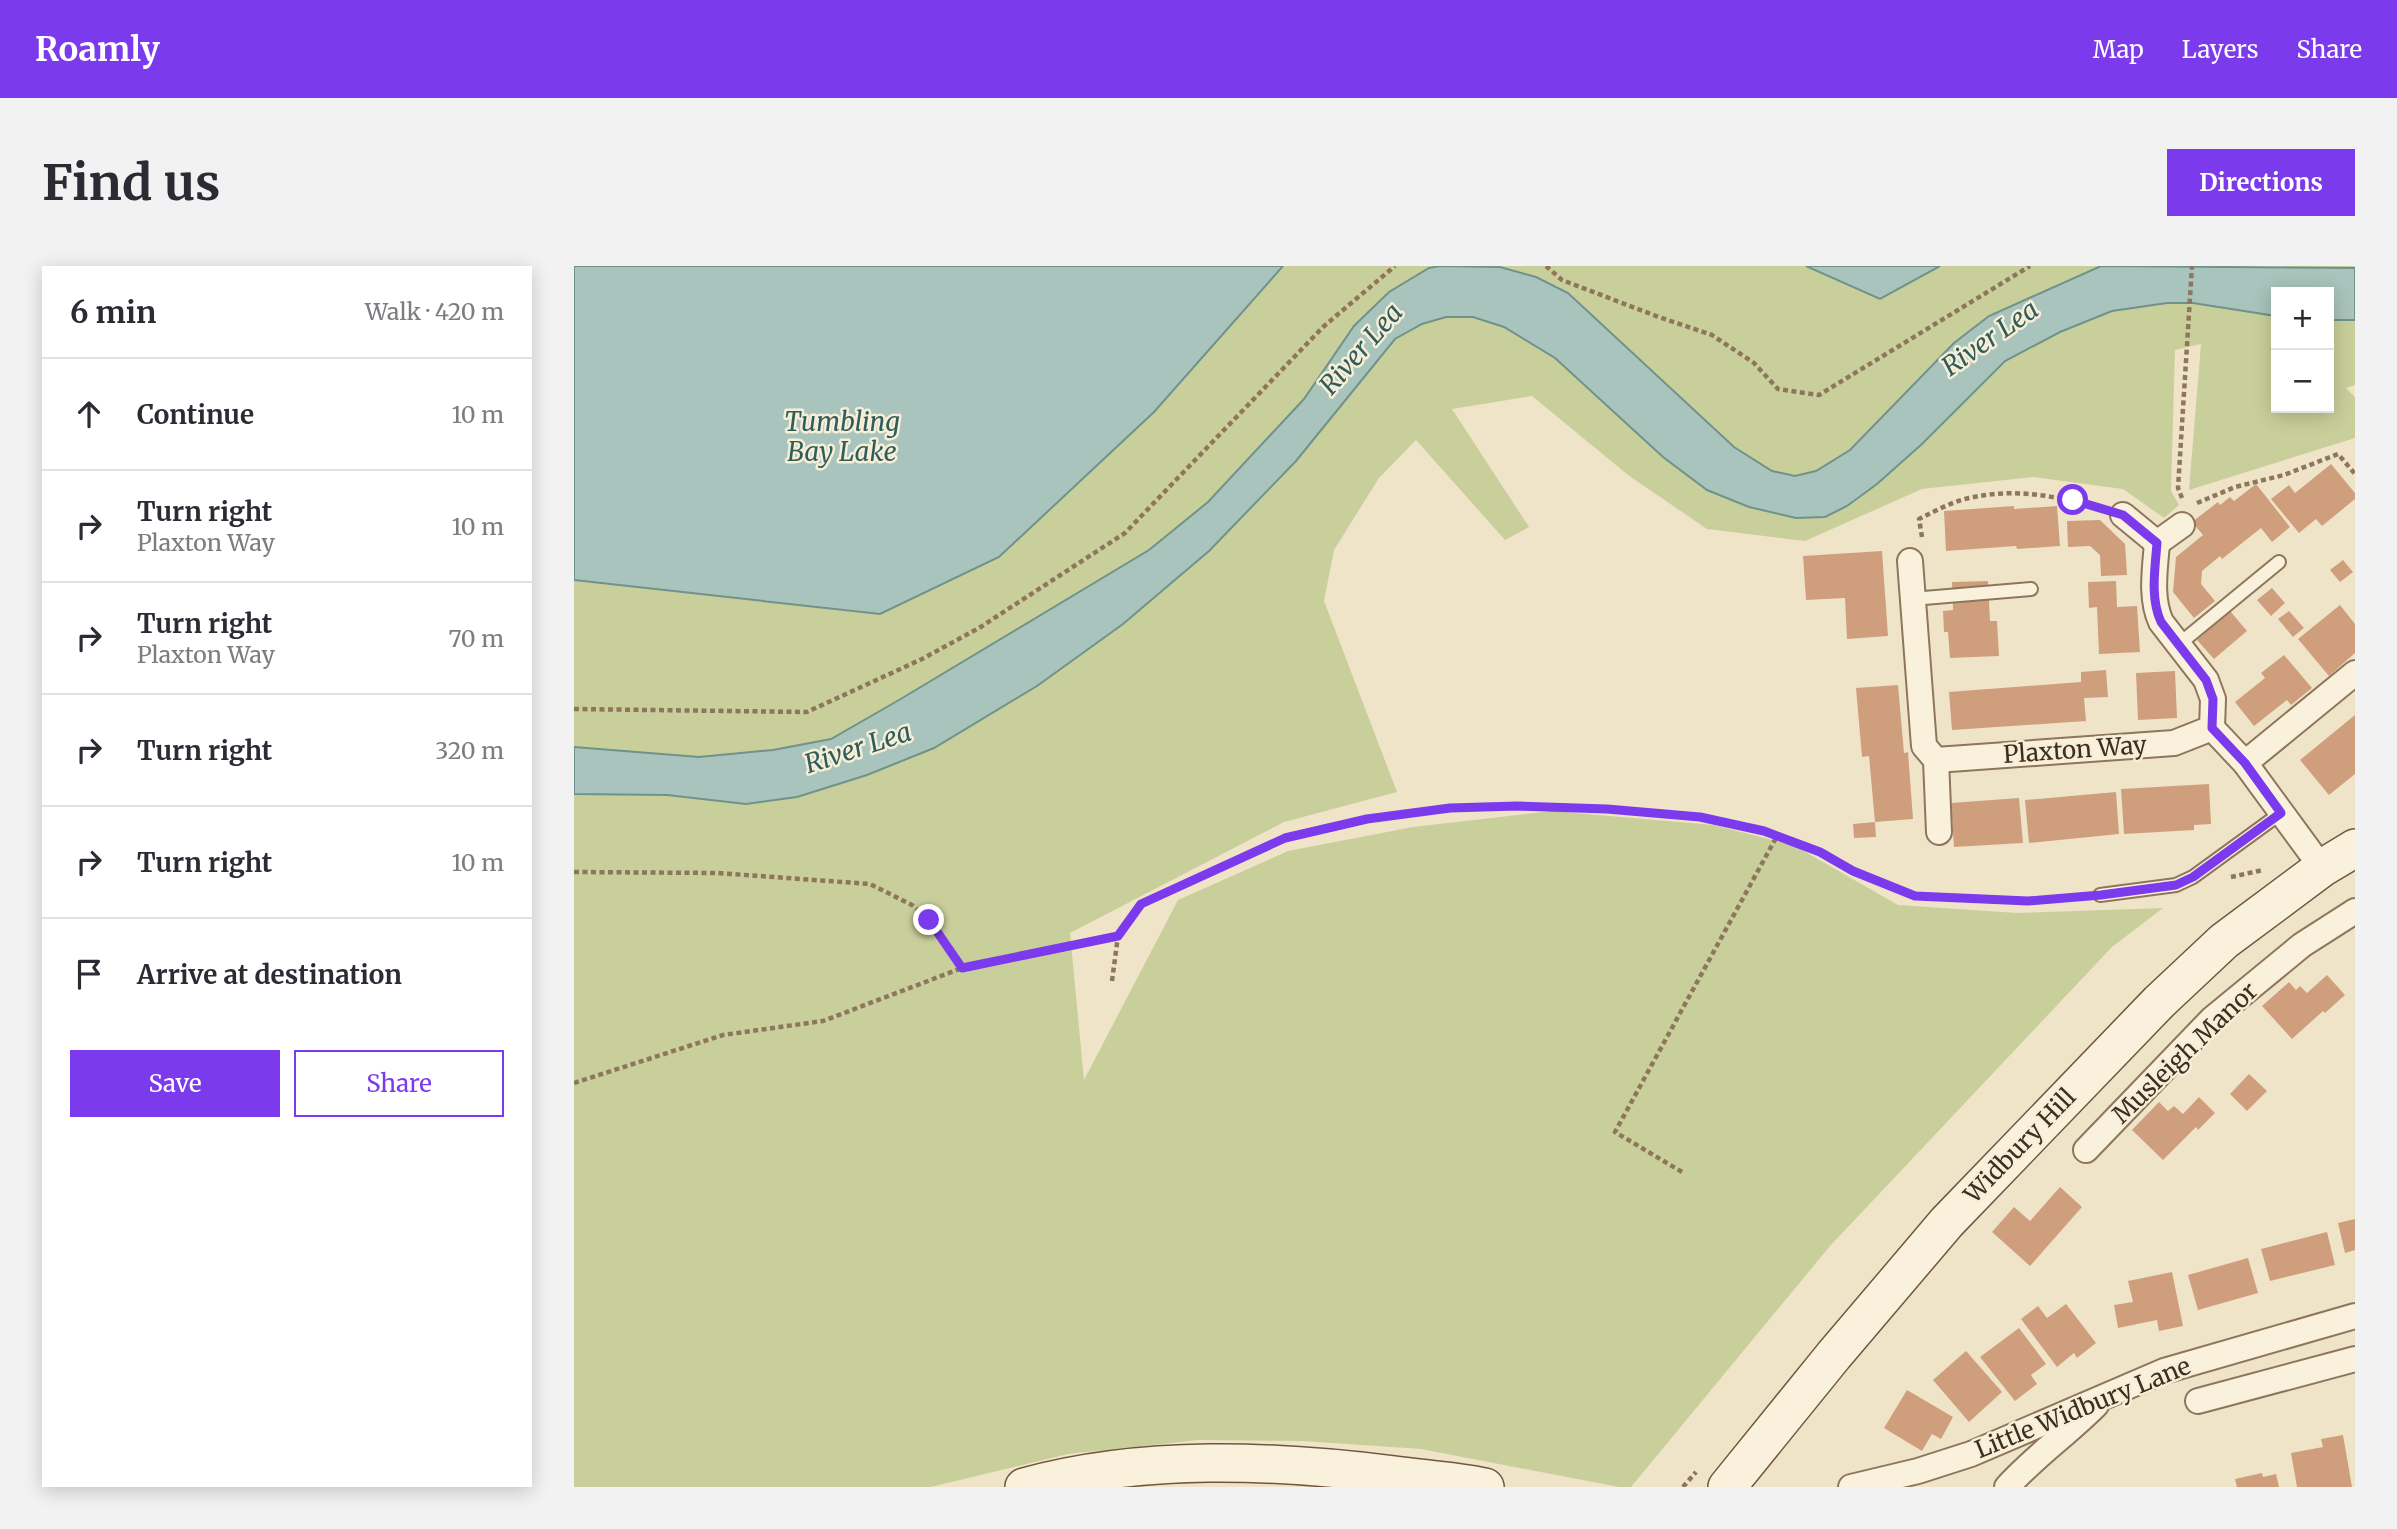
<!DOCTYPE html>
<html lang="en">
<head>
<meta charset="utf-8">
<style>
  :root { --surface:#fff; --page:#f2f2f3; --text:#2b2b33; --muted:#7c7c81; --line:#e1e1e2; --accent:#7c3aed }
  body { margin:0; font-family:Merriweather,serif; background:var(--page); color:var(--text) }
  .controls { position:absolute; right:21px; top:21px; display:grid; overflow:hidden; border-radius:0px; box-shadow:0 4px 18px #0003 }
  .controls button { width:63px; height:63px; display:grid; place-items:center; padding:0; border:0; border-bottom:2px solid var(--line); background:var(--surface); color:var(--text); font:35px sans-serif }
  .stop { position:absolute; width:21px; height:21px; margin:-16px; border:5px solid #7c3aed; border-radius:50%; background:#fff }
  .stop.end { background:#7c3aed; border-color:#fff; box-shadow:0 2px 7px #0008 }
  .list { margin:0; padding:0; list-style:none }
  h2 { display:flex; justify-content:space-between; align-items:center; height:91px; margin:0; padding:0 28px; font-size:30px }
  h2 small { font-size:23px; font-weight:400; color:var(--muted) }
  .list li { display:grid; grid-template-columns:46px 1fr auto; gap:21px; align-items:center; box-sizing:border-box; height:112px; padding:0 28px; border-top:2px solid var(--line) }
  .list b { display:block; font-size:26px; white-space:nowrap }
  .list p { margin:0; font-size:23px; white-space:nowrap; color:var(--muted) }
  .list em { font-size:23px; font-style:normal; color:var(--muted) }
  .actions { display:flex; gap:14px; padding:21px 28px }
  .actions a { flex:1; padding:16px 0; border:2px solid var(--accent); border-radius:0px; text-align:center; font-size:24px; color:var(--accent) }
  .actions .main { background:var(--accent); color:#fff }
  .icon { flex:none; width:38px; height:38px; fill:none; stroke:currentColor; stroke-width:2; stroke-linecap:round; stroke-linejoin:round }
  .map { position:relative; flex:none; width:1781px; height:1221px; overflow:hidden; border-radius:0px }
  header { display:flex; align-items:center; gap:42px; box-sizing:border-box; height:98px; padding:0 35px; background:var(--accent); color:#fff }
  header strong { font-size:33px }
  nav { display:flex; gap:38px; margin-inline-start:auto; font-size:24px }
  .intro { display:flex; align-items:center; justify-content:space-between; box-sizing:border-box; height:168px; padding:0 42px }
  h1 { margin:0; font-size:49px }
  .button { padding:18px 32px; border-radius:0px; background:var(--accent); color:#fff; font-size:24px; font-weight:700 }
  main { display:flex; gap:42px; padding:0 42px }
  aside { flex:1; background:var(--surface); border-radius:0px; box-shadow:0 4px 18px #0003 }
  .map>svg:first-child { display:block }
</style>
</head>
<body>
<header>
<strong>Roamly</strong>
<nav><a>Map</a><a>Layers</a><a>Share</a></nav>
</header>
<div class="intro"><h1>Find us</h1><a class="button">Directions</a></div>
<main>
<aside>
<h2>6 min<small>Walk · 420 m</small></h2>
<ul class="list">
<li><svg class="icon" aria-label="ahead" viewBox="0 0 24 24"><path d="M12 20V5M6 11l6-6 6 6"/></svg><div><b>Continue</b></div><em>10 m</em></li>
<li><svg class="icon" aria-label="right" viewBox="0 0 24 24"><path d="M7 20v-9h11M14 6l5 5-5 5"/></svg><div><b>Turn right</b><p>Plaxton Way</p></div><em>10 m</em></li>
<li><svg class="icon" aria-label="right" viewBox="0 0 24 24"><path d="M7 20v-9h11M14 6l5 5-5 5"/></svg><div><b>Turn right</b><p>Plaxton Way</p></div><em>70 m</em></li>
<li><svg class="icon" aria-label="right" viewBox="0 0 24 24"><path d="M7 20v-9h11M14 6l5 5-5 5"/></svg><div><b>Turn right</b></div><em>320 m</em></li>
<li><svg class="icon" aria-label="right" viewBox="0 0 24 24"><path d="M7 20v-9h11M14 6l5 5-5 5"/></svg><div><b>Turn right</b></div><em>10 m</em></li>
<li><svg class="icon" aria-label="arrive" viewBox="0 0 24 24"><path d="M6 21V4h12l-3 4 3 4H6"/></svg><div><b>Arrive at destination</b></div></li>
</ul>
<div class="actions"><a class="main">Save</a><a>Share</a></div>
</aside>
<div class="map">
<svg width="1781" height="1221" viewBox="0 0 1781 1221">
  <rect width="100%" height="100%" fill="#f0e4c8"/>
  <g fill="#c9cf9b">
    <polygon points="709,0 866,0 855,2 755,97 730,133 634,236 575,284 325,434 257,473 199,484 125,491 0,481 0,314 306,348 425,291 580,146"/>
    <polygon points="922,0 1232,0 1306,33 1366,0 1527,0 1488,17 1380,77 1276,184 1242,205 1221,210 1198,205 1160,181 994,27"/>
    <polygon points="1707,0 1781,0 1781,2 1717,2"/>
    <polygon points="1593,37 1619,37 1702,50 1702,142 1755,142 1755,54 1781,54 1781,119 1772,122 1781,131 1781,172 1615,224 1627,78 1601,84 1597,225 1605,239 1590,252 1549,223 1459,211 1348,223 1231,275 1133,263 1054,209 958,130 878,143 955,261 931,274 842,174 805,212 760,284 750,335 823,526 710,556 496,667 510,814 604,634 714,585 839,561 978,545 1140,559 1221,580 1324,639 1443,647 1589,642 1538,681 1256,980 1057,1221 1045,1221 847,1183 728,1175 625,1174 494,1188 357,1221 0,1221 0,528 93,529 172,538 223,531 293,509 360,482 463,420 549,358 635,285 722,195 821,73 848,58 872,51 899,51 930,61 981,92 1089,191 1133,224 1251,251 1273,240 1303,218 1348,178 1431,95 1486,66 1538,45"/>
  </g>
  <g fill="#a9c4bc" stroke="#6f938a" stroke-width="2">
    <polygon points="0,0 709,0 580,146 425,291 306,348 0,314"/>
    <polygon points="866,0 926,1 962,11 994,27 1160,181 1198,205 1221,210 1242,205 1276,184 1380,77 1415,50 1527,0 1781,2 1781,54 1755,54 1755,26 1702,26 1702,50 1619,37 1593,37 1538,45 1486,66 1431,95 1348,178 1303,218 1273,240 1251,251 1222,252 1175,241 1133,224 1089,191 981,92 930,61 899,51 872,51 848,58 821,73 722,195 635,285 549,358 463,420 360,482 293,509 223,531 172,538 93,529 0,528 0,481 125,491 199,484 257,473 325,434 575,284 634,236 730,133 780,60 815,26 855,2"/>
    <polygon points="1232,0 1366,0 1306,33"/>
  </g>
  <g fill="#cf9f7d">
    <polygon points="1757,198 1781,227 1781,233 1748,260 1742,253 1725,267 1697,233 1715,219 1721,227"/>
    <polygon points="1682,218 1716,261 1698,276 1687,262 1648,293 1646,290 1628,305 1627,318 1641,335 1620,352 1599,326 1602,291 1629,269 1618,256 1644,236 1646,239 1656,231 1660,235"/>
    <polygon points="1440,240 1440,243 1483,240 1486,280 1443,283 1442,280 1372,285 1370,245"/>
    <polygon points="1526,254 1551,278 1553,309 1527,310 1526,289 1516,280 1494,281 1493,255"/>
    <polygon points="1308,285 1314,370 1273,373 1271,332 1232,334 1229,290"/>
    <polygon points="1769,294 1779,306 1766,316 1756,304"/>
    <polygon points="1414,315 1416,355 1423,355 1425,390 1376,392 1374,366 1370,366 1369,345 1379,344 1378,316"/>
    <polygon points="1542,315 1543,341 1563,340 1566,386 1525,388 1523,341 1515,342 1514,316"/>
    <polygon points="1698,322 1711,337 1697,350 1683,334"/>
    <polygon points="1766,339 1781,358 1781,387 1755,410 1724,373"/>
    <polygon points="1656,345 1673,365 1640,393 1623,374"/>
    <polygon points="1715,345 1730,362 1719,371 1704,353"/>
    <polygon points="1710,389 1738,422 1717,439 1713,434 1680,460 1661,436 1691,412 1687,407"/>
    <polygon points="1532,404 1534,431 1510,432 1512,455 1378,464 1375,426 1507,416 1507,406"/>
    <polygon points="1601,405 1603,452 1564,454 1562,407"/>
    <polygon points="1324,419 1330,487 1334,486 1339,553 1301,556 1295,490 1288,491 1282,422"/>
    <polygon points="1781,449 1781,508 1755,529 1726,494"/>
    <polygon points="1635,518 1637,558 1620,559 1620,564 1550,568 1547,523"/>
    <polygon points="1542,526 1545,568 1455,577 1451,534"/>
    <polygon points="1445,532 1449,577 1380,581 1377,537"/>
    <polygon points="1301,556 1302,571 1280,572 1279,558"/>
    <polygon points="1753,709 1771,729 1751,747 1749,745 1718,773 1688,740 1715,716 1722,724 1726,720 1733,727"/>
    <polygon points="1675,808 1693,825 1673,845 1656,828"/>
    <polygon points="1625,831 1641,847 1624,864 1622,861 1589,894 1558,864 1585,836 1594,845 1600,840 1609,848"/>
    <polygon points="1486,921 1508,941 1456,1000 1418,966 1440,941 1456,955"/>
    <polygon points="1781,953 1781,984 1771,987 1764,957"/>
    <polygon points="1753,966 1761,999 1696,1015 1687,983"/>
    <polygon points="1674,992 1684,1027 1624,1044 1614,1009"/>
    <polygon points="1598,1006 1609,1060 1585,1065 1583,1054 1544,1062 1540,1039 1559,1036 1554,1015"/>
    <polygon points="1492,1038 1522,1077 1503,1092 1500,1087 1483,1101 1447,1053 1464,1040 1473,1052"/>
    <polygon points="1445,1062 1472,1098 1457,1109 1463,1118 1441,1135 1406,1091"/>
    <polygon points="1392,1085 1428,1126 1395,1156 1359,1114"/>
    <polygon points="1333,1124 1379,1151 1367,1173 1358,1168 1348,1185 1310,1162"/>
    <polygon points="1769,1169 1778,1221 1723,1221 1717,1187 1749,1181 1747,1173"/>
    <polygon points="1688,1207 1689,1211 1702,1208 1705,1221 1663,1221 1661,1213"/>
  </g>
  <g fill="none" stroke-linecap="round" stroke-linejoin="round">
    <defs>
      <g id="lane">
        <polyline points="1338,333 1457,323"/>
        <polyline points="1604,379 1705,296"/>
        <polyline points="1526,629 1602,619 1619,611 1707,547"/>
      </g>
      <g id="street">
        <polyline points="1549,249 1583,277 1608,259"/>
        <path d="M1583,277c-2,26 -7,55 4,79l45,58 7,19 -1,29 33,35 77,105"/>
        <polyline points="1336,295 1350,480 1362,494 1365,566"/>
        <polyline points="1362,494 1600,477 1638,462"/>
        <polyline points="1671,497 1781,407"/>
        <polyline points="1512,884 1638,753 1728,679 1781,645"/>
        <polyline points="1624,1135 1781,1093"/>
        <polyline points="1277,1221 1344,1205 1397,1188 1590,1105 1781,1050"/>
        <path d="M1433,1221c27,-30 60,-53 89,-82"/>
      </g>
      <g id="secondary">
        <path d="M450,1221c120,-33 249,-27 371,-12 30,4 61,6 90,12"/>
        <polyline points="1153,1221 1260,1089 1373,956 1585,736 1650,675 1748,602 1781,582"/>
      </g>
    </defs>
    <use href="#lane" stroke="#8d765c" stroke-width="16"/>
    <use href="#street" stroke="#8d765c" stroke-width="28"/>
    <use href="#secondary" stroke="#6f573f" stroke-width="40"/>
    <g stroke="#8d765c" stroke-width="4.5" stroke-dasharray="5 3.5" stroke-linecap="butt">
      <polyline points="972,0 988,14 1082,50 1138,69 1180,97 1204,123 1245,129 1456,0"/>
      <polyline points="1608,232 1604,222 1618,0"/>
      <polyline points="1623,237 1661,221 1710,209 1764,188 1781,208"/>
      <path d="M1348,271l-3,-18c16,-8 32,-17 50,-21 44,-10 88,-3 130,11"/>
      <polyline points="0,443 233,446 348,393 405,362 551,267 749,61 821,0"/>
      <polyline points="0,606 144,607 296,618 338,639 355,654 388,702"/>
      <polyline points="1657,611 1689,604"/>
      <polyline points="538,715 544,670 567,638 711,572 792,553 876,542 943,539 1033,543 1126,551 1190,565 1246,586 1279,605 1341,630 1454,635 1508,630"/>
      <polyline points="0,817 149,769 249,755 388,702 544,670"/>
      <polyline points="1108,906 1041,866 1203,570"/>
      <polyline points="1109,1221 1122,1206"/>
    </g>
    <use href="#lane" stroke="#faf1dc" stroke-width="12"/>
    <use href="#street" stroke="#faf1dc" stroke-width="24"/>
    <use href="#secondary" stroke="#faf1dc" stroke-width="37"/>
  </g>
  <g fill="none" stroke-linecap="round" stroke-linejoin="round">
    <path stroke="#7c3aed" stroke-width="9" d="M355,654l33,48 156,-32 23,-32 144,-66 82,-19 83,-11 67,-2 90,3 93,8 64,14 56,21 33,19 62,25 113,5 73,-6 75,-10 17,-8 88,-64 -36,-50 -33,-35 1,-29 -7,-19 -45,-58c-11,-24 -6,-53 -4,-79l-34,-28 -50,-15"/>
  </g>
  <g text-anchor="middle" stroke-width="5" stroke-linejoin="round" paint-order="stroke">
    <g font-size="24" fill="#3d2e20" stroke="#f7eed8">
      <text transform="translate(1501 484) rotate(-4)" y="8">Plaxton Way</text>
      <text transform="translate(1611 787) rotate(-44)" y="8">Musleigh Manor</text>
      <text transform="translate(1446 880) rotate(-46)" y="8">Widbury Hill</text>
      <text transform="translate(1509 1142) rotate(-22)" y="8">Little Widbury Lane</text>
    </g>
    <g font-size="26" font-style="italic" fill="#2f5d5a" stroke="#f7eed8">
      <text transform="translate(1416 72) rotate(-35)" y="9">River Lea</text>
      <text transform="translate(787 83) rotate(-49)" y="9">River Lea</text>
      <text x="268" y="165">Tumbling<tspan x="268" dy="30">Bay Lake</tspan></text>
      <text transform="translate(284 482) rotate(-18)" y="9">River Lea</text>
    </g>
  </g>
</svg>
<div class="controls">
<button>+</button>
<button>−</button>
</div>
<div class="stop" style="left:1499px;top:234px"></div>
<div class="stop end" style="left:355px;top:654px"></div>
</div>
</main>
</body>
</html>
